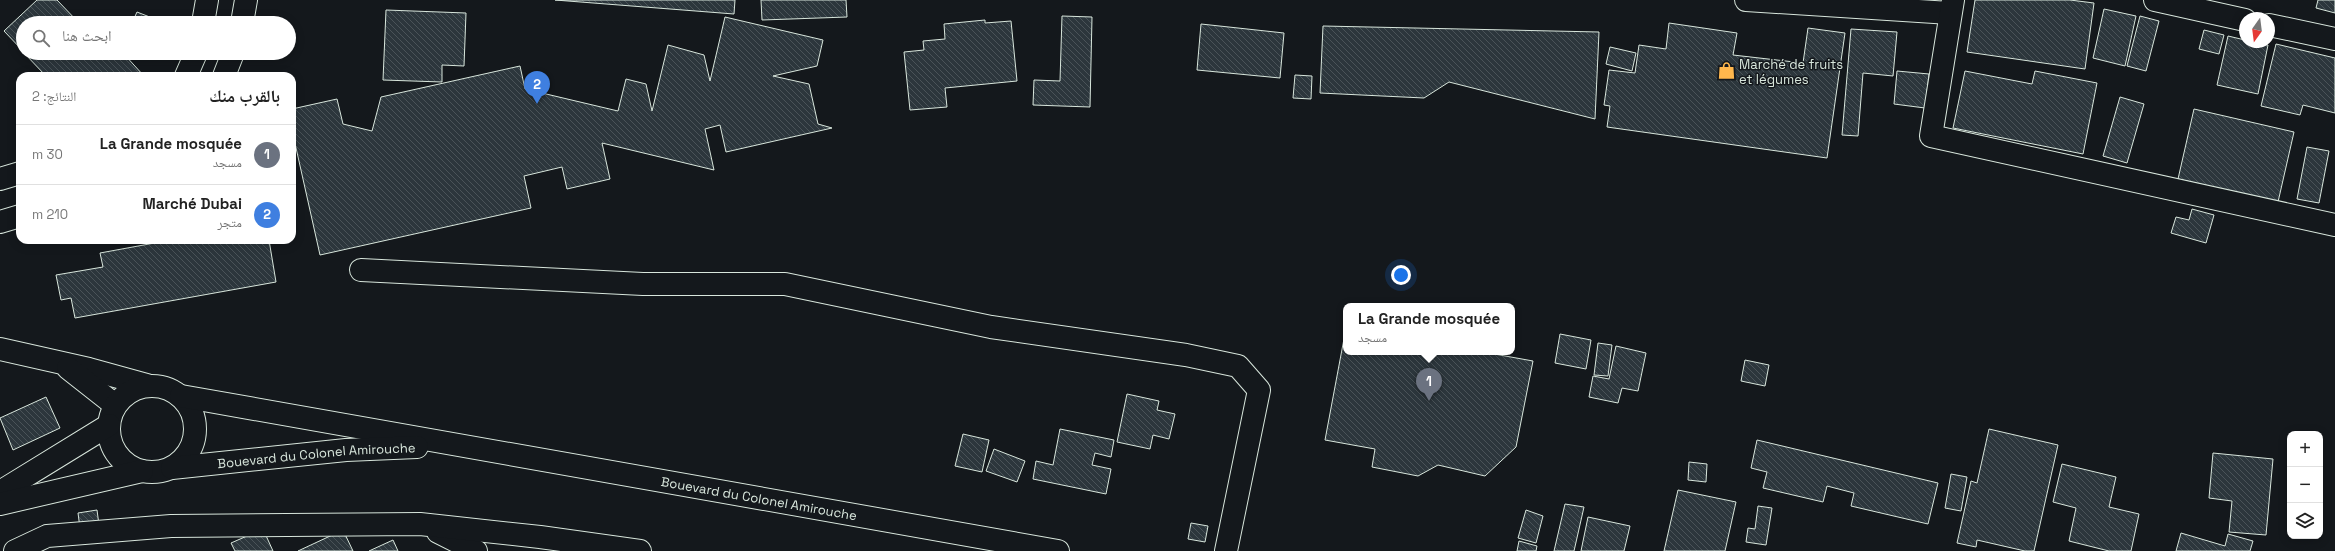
<!DOCTYPE html>
<html lang="ar">
<head>
<meta charset="utf-8">
<style>
  :root { --surface:#fff; --page:#f2f2f2; --text:#222; --muted:#767676; --line:#e0e0e0; --accent:#856535 }
  body { margin:0; font-family:"Space Grotesk","Noto Naskh Arabic",sans-serif; background:var(--page); color:var(--text); direction:rtl }
  .controls { position:absolute; right:12px; bottom:12px; display:grid; overflow:hidden; border-radius:8px; box-shadow:0 2px 10px #0003 }
  .controls button { width:36px; height:36px; display:grid; place-items:center; padding:0; border:0; border-bottom:1px solid var(--line); background:var(--surface); color:var(--text); font:20px sans-serif }
  .compass { position:absolute; left:2239px; top:12px; width:36px; height:36px; border-radius:50%; background:var(--surface); box-shadow:0 2px 10px #0003; rotate:194deg }
  .you { position:absolute; left:1401px; top:275px; width:14px; height:14px; margin:-10px; border:3px solid #fff; border-radius:50%; background:#1a73e8; box-shadow:0 0 0 6px #1a73e833 }
  .badge { display:grid; place-items:center; width:26px; height:26px; border-radius:50%; background:var(--accent); color:#fff; font-size:13px; font-weight:700 }
  .pin { position:absolute; translate:-50% -33px; filter:drop-shadow(0 1px 2px #0008) }
  .pin::after { content:''; position:absolute; top:21px; width:14px; height:12px; background:inherit; clip-path:polygon(0 0,100% 0,50% 100%) }
  .popup { position:absolute; left:1343px; top:303px; width:172px; height:52px; box-sizing:border-box; display:grid; place-content:center; border-radius:8px; background:var(--surface); filter:drop-shadow(0 1px 3px #0005); font-size:13px; white-space:nowrap; color:var(--muted) }
  .popup b { font-size:15px; color:var(--text) }
  .popup::after { content:''; position:absolute; left:50%; top:100%; margin-left:-8px; border:8px solid transparent; border-top-color:var(--surface) }
  .list { margin:0; padding:0; list-style:none }
  h2 { display:flex; justify-content:space-between; align-items:center; height:52px; margin:0; padding:0 16px; font-size:17px }
  h2 small { font-size:13px; font-weight:400; color:var(--muted) }
  .list li { display:grid; grid-template-columns:26px 1fr auto; gap:12px; align-items:center; box-sizing:border-box; height:60px; padding:0 16px; border-top:1px solid var(--line) }
  .list b { display:block; font-size:15px; white-space:nowrap }
  .list p { margin:0; font-size:13px; white-space:nowrap; color:var(--muted) }
  .list em { font-size:13px; font-style:normal; color:var(--muted) }
  .icon { flex:none; width:22px; height:22px; fill:none; stroke:currentColor; stroke-width:2; stroke-linecap:round; stroke-linejoin:round }
  .map { position:relative; flex:none; width:2335px; height:551px; overflow:hidden; direction:ltr }
  .search { position:absolute; background:var(--surface); box-shadow:0 2px 10px #0003; left:16px; top:16px; width:280px; height:44px; display:flex; align-items:center; gap:10px; box-sizing:border-box; padding:0 14px; border-radius:22px; color:var(--muted); font-size:15px }
  .panel { position:absolute; background:var(--surface); box-shadow:0 2px 10px #0003; left:16px; top:72px; width:280px; height:172px; border-radius:12px; direction:rtl }
  .map>svg:first-child { display:block }
</style>
</head>
<body>
<div class="map">
<svg width="2335" height="551" viewBox="0 0 2335 551">
  <defs>
    <pattern id="building-back-hatch" width="6" height="6" patternUnits="userSpaceOnUse"><rect width="6" height="6" fill="#2c363c"/><path d="M-1 5l2 2M0 0l6 6M5-1l2 2" fill="none" stroke="#4a5358"/></pattern>
  </defs>
  <rect width="100%" height="100%" fill="#14181c"/>
  <g fill="url(#building-back-hatch)" stroke="#d8e6dc">
    <polygon points="37,0 57,0 79,23 23,23 23,51 4,31"/>
    <polygon points="555,0 735,0 734,14"/>
    <polygon points="761,0 846,0 847,17 762,20"/>
    <polygon points="1975,0 2070,0 2094,3 2085,69 1967,52"/>
    <polygon points="2318,0 2335,0 2335,13 2316,8"/>
    <polygon points="2104,9 2136,16 2125,66 2093,58"/>
    <polygon points="386,10 466,13 464,66 442,65 442,82 383,80"/>
    <polygon points="137,12 165,23 132,23"/>
    <polygon points="1062,16 1092,17 1090,107 1033,105 1034,80 1060,81"/>
    <polygon points="2140,16 2159,21 2146,71 2127,66"/>
    <polygon points="725,17 823,40 817,66 773,76 809,84 818,124 832,128 726,152 720,125 705,129 714,170 602,143 610,179 567,189 562,167 524,176 531,208 320,255 292,130 292,109 337,99 343,124 372,131 381,97 520,66 525,89 618,111 626,79 646,84 652,111 668,45 704,55 710,81"/>
    <polygon points="985,20 985,23 1011,21 1017,81 945,88 947,107 910,110 904,52 924,50 923,41 945,39 944,24"/>
    <polygon points="1669,23 1737,33 1733,55 1803,63 1808,28 1845,33 1827,158 1607,127 1610,106 1604,105 1609,70 1635,73 1639,45 1666,49"/>
    <polygon points="1201,24 1284,33 1280,78 1197,70"/>
    <polygon points="1323,26 1599,32 1595,119 1449,82 1424,98 1320,93"/>
    <polygon points="1851,29 1897,32 1893,76 1863,73 1858,136 1842,135"/>
    <polygon points="2204,30 2224,35 2219,54 2199,49"/>
    <polygon points="2228,36 2245,40 2245,42 2268,45 2258,94 2217,85"/>
    <polygon points="2276,44 2335,58 2335,113 2303,105 2300,115 2261,106"/>
    <polygon points="1610,47 1636,53 1632,71 1606,64"/>
    <polygon points="24,53 123,53 144,76 46,76"/>
    <polygon points="1897,71 1929,74 1925,108 1894,104"/>
    <polygon points="1965,71 2032,84 2035,71 2097,83 2083,154 1953,128"/>
    <polygon points="1295,75 1312,76 1311,99 1293,98"/>
    <polygon points="2120,97 2144,104 2127,163 2103,156"/>
    <polygon points="2194,109 2294,132 2278,202 2178,179"/>
    <polygon points="2307,147 2329,151 2319,203 2297,199"/>
    <polygon points="2192,209 2214,215 2206,243 2171,233 2176,217 2189,220"/>
    <polygon points="171,240 269,240 276,282 75,318 71,298 61,300 56,275 103,267 100,253"/>
    <polygon points="1346,328 1346,352 1483,352 1533,361 1516,447 1485,476 1438,465 1418,476 1372,467 1375,449 1325,440"/>
    <polygon points="1560,334 1591,340 1586,369 1555,363"/>
    <polygon points="1598,343 1612,345 1608,376 1594,375"/>
    <polygon points="1616,346 1646,353 1638,391 1622,388 1618,403 1589,397 1593,376 1609,379"/>
    <polygon points="1745,360 1769,365 1765,386 1741,381"/>
    <polygon points="1127,394 1159,401 1157,410 1175,414 1169,439 1153,435 1150,449 1117,442"/>
    <polygon points="46,397 60,428 13,450 0,418"/>
    <polygon points="1060,429 1114,440 1111,457 1095,453 1092,465 1111,469 1106,494 1033,479 1036,461 1053,465"/>
    <polygon points="1989,429 2058,445 2034,551 2025,551 1977,540 1976,547 1957,543 1971,481 1977,483"/>
    <polygon points="963,434 989,440 982,472 955,466"/>
    <polygon points="1757,440 1938,483 1928,524 1851,506 1854,493 1827,486 1823,502 1763,488 1767,472 1751,468"/>
    <polygon points="994,449 1025,461 1017,482 986,471"/>
    <polygon points="2213,453 2273,459 2266,535 2229,532 2232,501 2209,498"/>
    <polygon points="1689,462 1707,464 1706,482 1688,480"/>
    <polygon points="2062,464 2116,477 2109,507 2139,514 2131,551 2109,551 2069,541 2076,508 2053,502"/>
    <polygon points="1951,474 1967,477 1961,511 1945,508"/>
    <polygon points="1678,490 1736,502 1725,551 1664,551"/>
    <polygon points="1565,504 1584,507 1574,551 1554,551"/>
    <polygon points="1758,506 1772,508 1766,545 1746,542 1748,528 1755,529"/>
    <polygon points="97,510 99,525 80,528 78,513"/>
    <polygon points="1526,510 1543,516 1536,543 1518,538"/>
    <polygon points="1588,517 1630,526 1624,551 1581,551"/>
    <polygon points="1191,523 1208,526 1205,542 1188,539"/>
    <polygon points="263,529 273,551 235,551 231,543"/>
    <polygon points="343,530 353,551 298,551"/>
    <polygon points="2181,533 2225,546 2228,534 2253,541 2250,551 2176,551"/>
    <polygon points="393,540 398,551 369,551"/>
    <polygon points="1519,541 1537,546 1536,551 1517,551"/>
  </g>
  <g fill="none" stroke-linecap="round" stroke-linejoin="round">
    <defs>
      <g id="minor">
        <polyline points="1746,0 1950,13"/>
        <polyline points="1953,0 1931,136 2335,225"/>
        <polyline points="2155,0 2245,20"/>
        <polyline points="2269,25 2335,39"/>
        <polyline points="361,270 643,284 785,284 991,327 1186,355 1238,366 1259,390 1226,551"/>
        <polyline points="438,532 476,551"/>
        <polyline points="15,551 47,536 171,526 420,524 540,537 640,551"/>
      </g>
      <g id="major">
        <polyline points="203,23 207,0"/>
        <polyline points="242,23 246,0"/>
        <polyline points="186,76 196,53"/>
        <polyline points="224,76 233,53"/>
        <polyline points="0,179 20,173"/>
        <polyline points="0,222 20,216"/>
        <polyline points="0,349 89,369 147,385"/>
        <polyline points="68,368 115,405"/>
        <circle cx="152" cy="429" r="43"/>
        <path id="s1" d="M181,396l877,155"/>
        <path id="s2" d="M172,468l174,-18 71,-3"/>
        <polyline points="0,492 109,425"/>
        <polyline points="0,504 142,471"/>
      </g>
    </defs>
    <use href="#minor" stroke="#d8e6dc" stroke-width="24"/>
    <use href="#major" stroke="#d8e6dc" stroke-width="24"/>
    <use href="#minor" stroke="#14181c" stroke-width="22"/>
    <use href="#major" stroke="#14181c" stroke-width="22"/>
  </g>
  <defs>
    <symbol id="shop-bare" viewBox="-9 -9 18 18"><path d="M-5-2.5h2.3a2.7 3.5 0 0 1 5.4 0H5L5.5 6h-11ZM-1.5-2.5h3a1.5 2.3 0 0 0-3 0Z" fill="#ffb74d" stroke="#14181c" stroke-width="2.5" paint-order="stroke"/></symbol>
  </defs>
  <g fill-rule="evenodd">
    <use href="#shop-bare" x="1714" y="58" width="25" height="25"/>
  </g>
  <g text-anchor="middle" stroke-width="3" stroke-linejoin="round" paint-order="stroke">
    <g font-size="13" fill="#d8e6dc" stroke="#14181c" text-anchor="start">
      <text x="1739" y="69">Marché de fruits<tspan x="1739" dy="15">et légumes</tspan></text>
    </g>
    <g font-size="13" fill="#d8e6dc" stroke="#14181c">
      <text dy="5" stroke="none"><textPath href="#s2" startOffset="145">Bouevard du Colonel Amirouche</textPath></text>
      <text dy="5" stroke="none"><textPath href="#s1" startOffset="587">Bouevard du Colonel Amirouche</textPath></text>
    </g>
  </g>
</svg>
<div class="controls">
<button>+</button>
<button>−</button>
<button><svg class="icon" aria-label="layers" viewBox="0 0 24 24"><path d="M12 4l9 5-9 5-9-5zM3 14l9 5 9-5"/></svg></button>
</div>
<svg class="compass" viewBox="-18 -18 36 36"><path d="M0-13l5 13h-10z" fill="#e53935"/><path d="M0 13l5-13h-10z" fill="#767676"/></svg>
<div class="you"></div>
<div class="pin badge" style="left:1429px;top:401px;background:#6b7280">1</div>
<div class="popup"><b>La Grande mosquée</b>مسجد</div>
<div class="pin badge" style="left:537px;top:104px;background:#3f7fe0">2</div>
<div class="search"><svg class="icon" aria-label="search" viewBox="0 0 24 24"><circle cx="10" cy="10" r="6"/><path d="M15 15l6 6"/></svg>ابحث هنا</div>
<section class="panel">
<h2>بالقرب منك<small>النتائج: 2</small></h2>
<ul class="list">
<li><span class="badge" style="background:#6b7280">1</span><div><b>La Grande mosquée</b><p>مسجد</p></div><em>30 m</em></li>
<li><span class="badge" style="background:#3f7fe0">2</span><div><b>Marché Dubai</b><p>متجر</p></div><em>210 m</em></li>
</ul>
</section>
</div>
</body>
</html>
